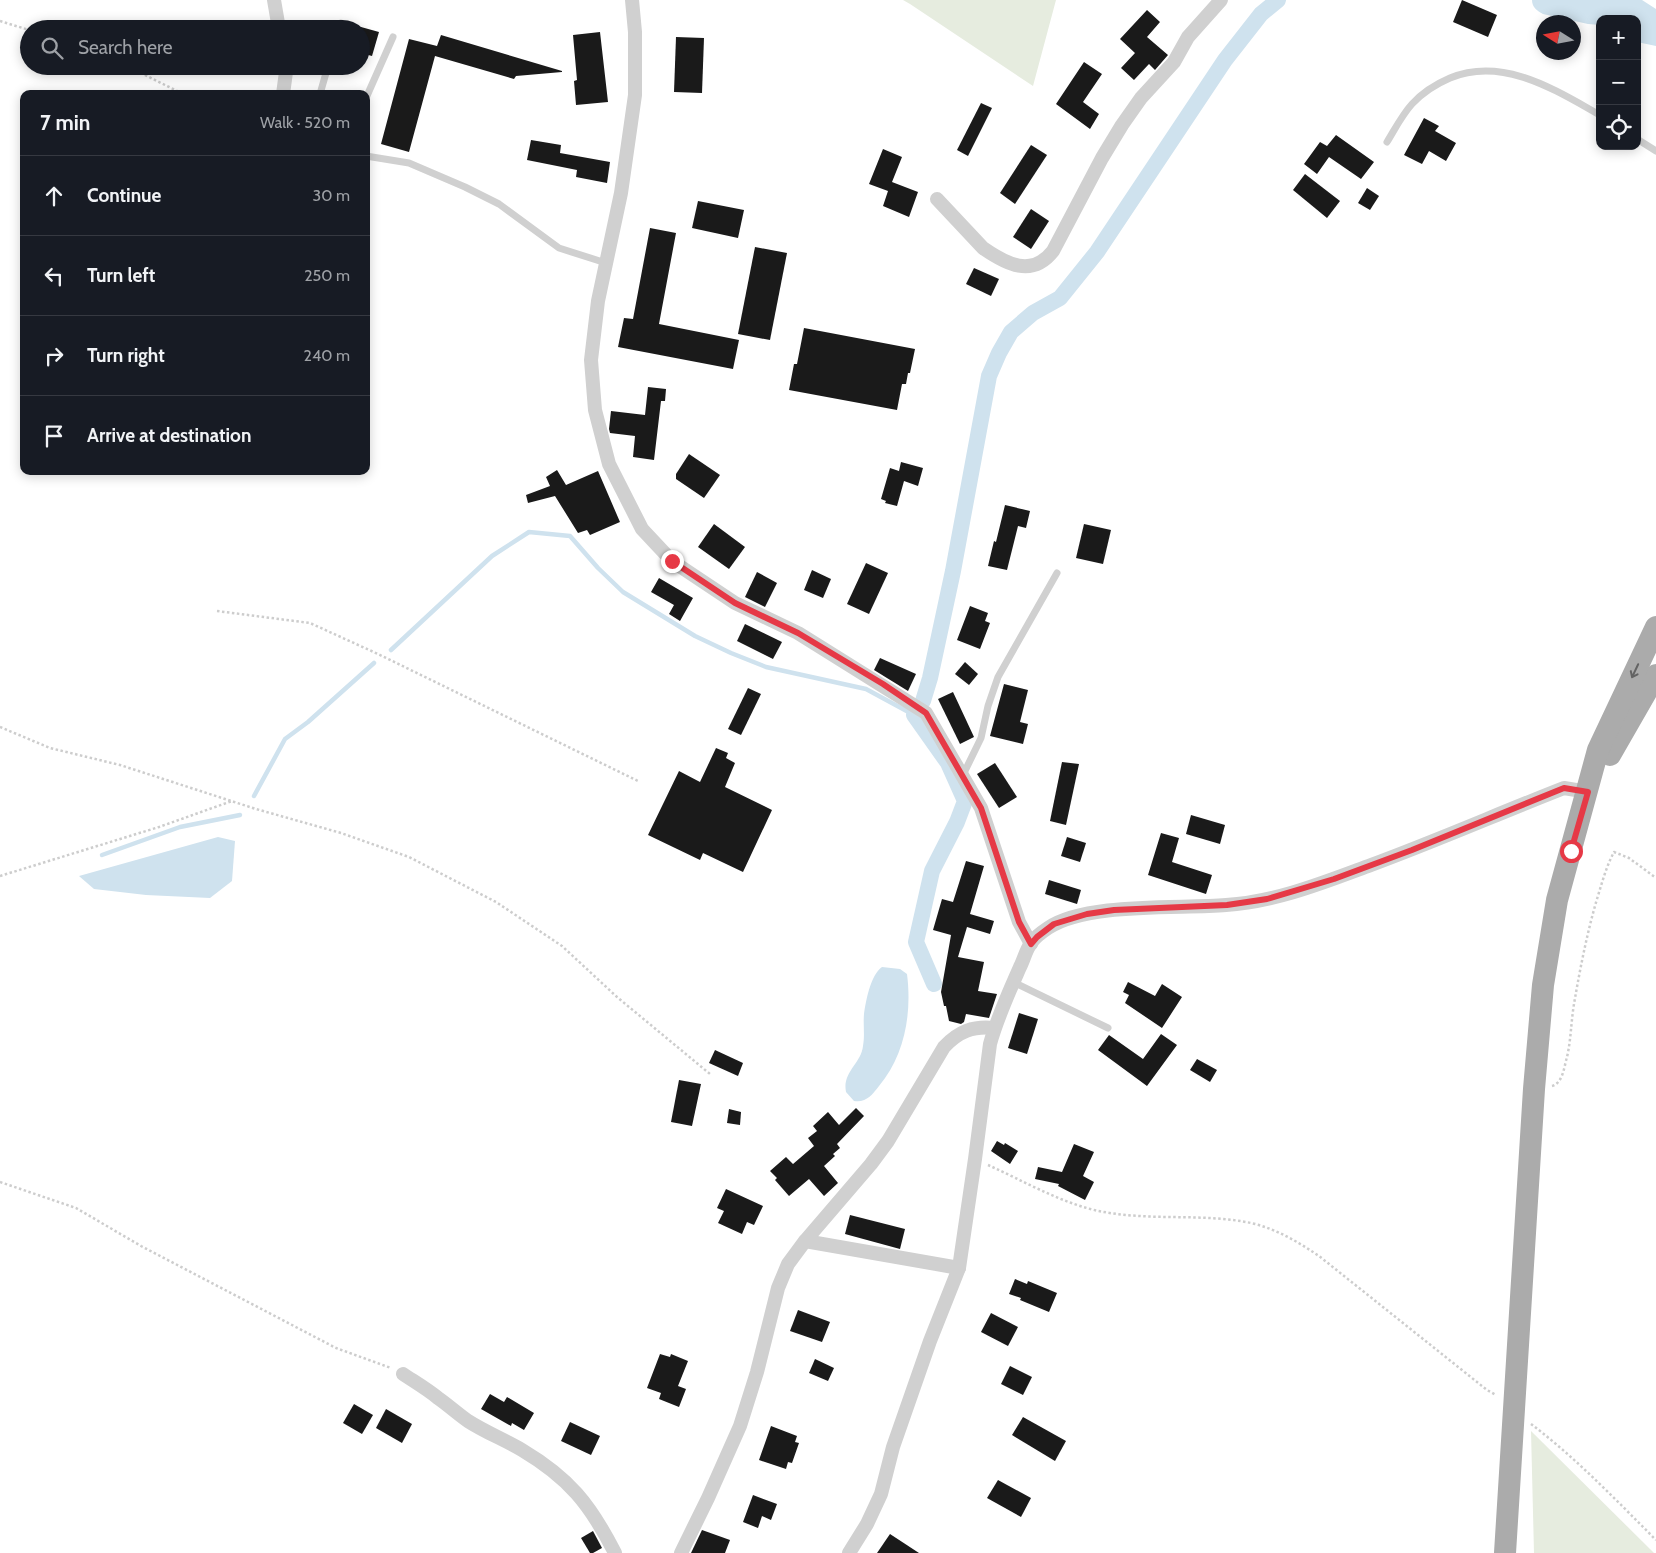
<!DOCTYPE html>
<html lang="en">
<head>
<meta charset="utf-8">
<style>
  :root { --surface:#171b24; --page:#242831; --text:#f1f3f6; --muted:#9ea1a6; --line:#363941 }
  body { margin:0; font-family:Cabin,sans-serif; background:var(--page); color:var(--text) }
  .controls { position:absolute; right:15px; top:15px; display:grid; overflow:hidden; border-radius:10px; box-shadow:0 2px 12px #0003 }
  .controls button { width:45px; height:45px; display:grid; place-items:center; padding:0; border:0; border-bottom:1px solid var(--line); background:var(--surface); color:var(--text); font:25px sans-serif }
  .compass { position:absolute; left:1536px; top:15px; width:45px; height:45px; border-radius:50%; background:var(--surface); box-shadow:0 2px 12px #0003; rotate:281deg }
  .stop { position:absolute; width:15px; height:15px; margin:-11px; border:4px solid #e63946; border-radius:50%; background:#fff }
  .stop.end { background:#e63946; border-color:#fff; box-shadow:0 1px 5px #0008 }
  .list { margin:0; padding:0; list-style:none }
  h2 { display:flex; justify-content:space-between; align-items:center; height:65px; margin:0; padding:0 20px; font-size:21px }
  h2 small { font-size:16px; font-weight:400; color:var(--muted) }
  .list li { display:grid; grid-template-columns:32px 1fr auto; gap:15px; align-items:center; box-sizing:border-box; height:80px; padding:0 20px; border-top:1px solid var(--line) }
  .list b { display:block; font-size:19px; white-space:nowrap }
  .list em { font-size:16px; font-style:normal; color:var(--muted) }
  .icon { flex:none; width:28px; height:28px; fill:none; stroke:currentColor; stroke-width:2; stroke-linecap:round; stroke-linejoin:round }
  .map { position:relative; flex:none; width:1656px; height:1553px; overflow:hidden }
  .search { position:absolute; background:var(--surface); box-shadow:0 2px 12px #0003; left:20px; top:20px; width:350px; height:55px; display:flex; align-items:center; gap:12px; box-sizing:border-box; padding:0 18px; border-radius:28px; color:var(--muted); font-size:19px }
  .panel { position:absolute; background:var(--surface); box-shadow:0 2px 12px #0003; left:20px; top:90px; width:350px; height:385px; border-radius:10px }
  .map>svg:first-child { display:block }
</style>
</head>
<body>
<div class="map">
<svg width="1656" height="1553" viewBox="0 0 1656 1553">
  <rect width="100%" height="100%" fill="#fff"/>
  <g fill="#e6ecdf">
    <polygon points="903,0 1056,0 1033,86 910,4"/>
    <polygon points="1531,1431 1654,1553 1534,1553"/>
  </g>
  <g fill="#cfe2ee">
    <path d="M1532,0h110l14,9v37l-19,-4v-23h-37v6l-12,-1 -45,-10c-6,-3 -11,-7 -11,-14z"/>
    <polygon points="218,837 235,841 232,881 210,898 146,895 94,889 79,876"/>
    <path d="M882,967l18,2 7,5c5,39 -2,81 -28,112 -7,9 -13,17 -25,15l-8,-9c-4,-20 15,-28 17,-46 2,-11 0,-21 1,-32 2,-13 6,-38 18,-47z"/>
  </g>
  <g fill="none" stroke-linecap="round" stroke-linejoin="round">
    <g stroke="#cfe2ee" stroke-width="4.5">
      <polyline points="391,650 492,556 529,532 570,536 598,568 623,592 695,636 731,653 766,667 866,689 914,715"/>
      <polyline points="254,796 285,739 308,722 374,663"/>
      <polyline points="102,855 180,827 240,815"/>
    </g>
    <g stroke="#cfe2ee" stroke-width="16">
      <polyline points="923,701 930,678 953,571 989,376 999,353 1011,332 1033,313 1060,298 1097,252 1225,60 1261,14 1278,0"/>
      <polyline points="914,715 948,763 965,801 957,822 932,871 916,942 934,984"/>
    </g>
  </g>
  <g fill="#1a1a1a">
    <polygon points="1462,0 1497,15 1488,37 1453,22"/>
    <polygon points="1147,10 1160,22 1147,37 1168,55 1155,70 1149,64 1134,80 1121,68 1135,53 1120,39"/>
    <polygon points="361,27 379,32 372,56 361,53"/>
    <polygon points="600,32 608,102 576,105 574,81 577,80 573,35"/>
    <polygon points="441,35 562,71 562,72 516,76 514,79 435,56 409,152 381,144 409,39 437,46"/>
    <polygon points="676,37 704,38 702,93 674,92"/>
    <polygon points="1084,62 1102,74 1083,102 1099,114 1090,129 1056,104"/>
    <polygon points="981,103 992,108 968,156 957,150"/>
    <polygon points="1424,118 1439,126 1435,131 1456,143 1446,161 1429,151 1422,164 1404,155"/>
    <polygon points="1336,135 1374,162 1361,179 1329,157 1317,174 1304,164 1320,142 1327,146"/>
    <polygon points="531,140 561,145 560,153 610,162 607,183 576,177 577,170 527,160"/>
    <polygon points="1031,145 1047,155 1015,204 1000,193"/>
    <polygon points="883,149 902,157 892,182 918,192 909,217 883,206 888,191 869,184"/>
    <polygon points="1305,174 1340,201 1327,218 1293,190"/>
    <polygon points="1367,188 1379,196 1370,210 1358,203"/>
    <polygon points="698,201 744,210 738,238 692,228"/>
    <polygon points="1031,209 1049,221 1031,249 1013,237"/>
    <polygon points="650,228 676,233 659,324 739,340 733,369 618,347 624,318 633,319"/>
    <polygon points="755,247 787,253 770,340 738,334"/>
    <polygon points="974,268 999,279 991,296 966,284"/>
    <polygon points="804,328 915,349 910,373 908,373 906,384 902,384 897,410 789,390 794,364 797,364"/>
    <polygon points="648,387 666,389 665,401 661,401 654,460 633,457 635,436 610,433 609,429 611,411 645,415"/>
    <polygon points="689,454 720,475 704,498 676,479 676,474"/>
    <polygon points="901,462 923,468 918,486 904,481 897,506 885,503 886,501 881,499 890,468 899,471"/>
    <polygon points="557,470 566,485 598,471 620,522 590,535 587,530 578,533 555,496 528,503 526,495 550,486 546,477"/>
    <polygon points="1005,505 1030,511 1026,528 1018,526 1007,570 988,566 994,541 996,542"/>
    <polygon points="714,524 745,547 729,569 698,547"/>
    <polygon points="1084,524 1111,530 1103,564 1076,558"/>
    <polygon points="866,563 888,573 869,614 847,604"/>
    <polygon points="812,570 831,579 823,598 804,590"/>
    <polygon points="757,572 777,583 765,607 745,597"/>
    <polygon points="659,578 693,598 680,621 669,614 674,605 651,592"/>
    <polygon points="970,606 988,613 985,621 990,623 980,649 957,640"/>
    <polygon points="745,624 782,642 773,659 737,641"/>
    <polygon points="880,658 916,674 908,691 874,670"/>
    <polygon points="965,662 978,674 969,685 955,674"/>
    <polygon points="1004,684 1028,690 1020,722 1028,724 1023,744 990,736"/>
    <polygon points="748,688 761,694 741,735 728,729"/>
    <polygon points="953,692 974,737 960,744 938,699"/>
    <polygon points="716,748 728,753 726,758 735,763 725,787 772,810 743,872 703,853 700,860 648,835 679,771 700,782"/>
    <polygon points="1062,762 1079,764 1066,825 1050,821"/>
    <polygon points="995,763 1017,797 999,808 977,774"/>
    <polygon points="1191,815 1225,825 1220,844 1186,834"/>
    <polygon points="1161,833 1179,838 1172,862 1212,875 1206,894 1148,875"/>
    <polygon points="1067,837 1086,843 1080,862 1061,856"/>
    <polygon points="966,861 984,866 970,914 994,921 990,934 967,927 958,957 984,962 978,991 997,994 989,1018 966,1014 964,1022 961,1024 949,1021 946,1006 944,1006 941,992 951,935 933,930 942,899 953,902"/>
    <polygon points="1049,880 1081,890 1077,904 1045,894"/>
    <polygon points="1128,982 1155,996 1162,984 1182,997 1162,1028 1125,1003 1129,995 1123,992"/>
    <polygon points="1019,1013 1038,1019 1027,1054 1008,1048"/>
    <polygon points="1161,1034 1177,1045 1147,1086 1098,1050 1109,1035 1143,1059"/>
    <polygon points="715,1050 743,1063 738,1076 709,1063"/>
    <polygon points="1197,1059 1217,1070 1210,1082 1190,1070"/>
    <polygon points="679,1080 701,1084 692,1126 671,1122"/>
    <polygon points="856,1108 864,1116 837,1144 840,1148 833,1154 835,1156 824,1166 838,1183 824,1196 809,1179 789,1196 775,1180 777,1178 770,1171 786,1157 793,1164 814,1146 808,1138 817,1131 813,1126 828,1112 839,1125"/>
    <polygon points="729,1109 741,1112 740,1125 727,1123"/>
    <polygon points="997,1141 1004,1145 1005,1143 1018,1151 1010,1164 991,1151"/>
    <polygon points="1074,1144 1094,1152 1083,1176 1094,1182 1085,1200 1058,1186 1059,1184 1035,1179 1038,1167 1062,1172"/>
    <polygon points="726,1189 763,1206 754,1225 747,1222 742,1234 718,1223 724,1211 717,1208"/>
    <polygon points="850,1215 905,1229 900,1249 845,1234"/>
    <polygon points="1015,1279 1027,1284 1028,1281 1057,1293 1049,1312 1020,1300 1021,1298 1009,1294"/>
    <polygon points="798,1310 830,1322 822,1342 790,1331"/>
    <polygon points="991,1313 1018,1327 1008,1346 981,1332"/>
    <polygon points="660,1354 670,1357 671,1354 688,1361 678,1386 686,1389 679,1407 659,1399 661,1393 647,1388"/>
    <polygon points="815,1359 834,1368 828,1381 809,1373"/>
    <polygon points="1010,1366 1032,1377 1023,1395 1001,1384"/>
    <polygon points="490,1394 504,1402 507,1397 534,1413 524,1430 512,1423 511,1426 481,1409"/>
    <polygon points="354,1404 373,1415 362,1434 343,1423"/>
    <polygon points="386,1409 412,1424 402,1443 376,1428"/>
    <polygon points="1023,1417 1066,1441 1055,1461 1012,1435"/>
    <polygon points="570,1422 600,1436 591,1455 561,1441"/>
    <polygon points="771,1426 797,1436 795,1442 799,1443 792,1463 788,1462 786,1469 759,1460"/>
    <polygon points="998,1480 1031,1498 1021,1517 987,1498"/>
    <polygon points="753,1495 777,1504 771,1520 762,1516 758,1528 743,1522"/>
    <polygon points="702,1530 730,1540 725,1553 691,1553"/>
    <polygon points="593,1531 602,1548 593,1553 590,1553 581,1538"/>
    <polygon points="890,1534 919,1553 877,1553"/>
  </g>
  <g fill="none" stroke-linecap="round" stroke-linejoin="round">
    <g stroke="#cdcdcd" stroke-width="2.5" stroke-dasharray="2.5 2.5" stroke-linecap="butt">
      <polyline points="0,21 29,30"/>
      <polyline points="127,66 183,94"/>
      <polyline points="217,611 310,623 378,654 638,781"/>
      <polyline points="0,727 50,748 120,765 256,809 341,833 409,857 496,902 562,946 617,997 710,1074"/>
      <polyline points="0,876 159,827 232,801"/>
      <path d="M1552,1086c11,-3 12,-19 15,-29 4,-17 4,-35 7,-53 6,-35 13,-71 23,-105 5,-16 9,-32 17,-47l15,6 27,20"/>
      <path d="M988,1165c36,16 76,40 116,47 49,9 99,1 147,11 26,6 47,19 68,33l168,134 9,5"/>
      <polyline points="0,1182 76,1208 141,1246 336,1348 391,1368"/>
      <path d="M1531,1424c45,34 85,76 125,116"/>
    </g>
    <g stroke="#d0d0d0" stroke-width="7">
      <polyline points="339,29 341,23"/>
      <polyline points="320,94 328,66"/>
      <polyline points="366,98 393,37"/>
      <polyline points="1637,139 1656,151"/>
      <path d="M1387,142c8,-13 15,-27 25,-38 11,-12 24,-20 38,-26 53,-22 105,12 150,37"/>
      <polyline points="366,156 409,163 465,187 499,204 559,248 606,263"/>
      <polyline points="963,775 981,738 988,706 998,677 1057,573"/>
      <polyline points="1013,982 1108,1028"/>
    </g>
    <g stroke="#d0d0d0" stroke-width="14">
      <polyline points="274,0 279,29"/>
      <polyline points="632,0 635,32 635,95 621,193 598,301 591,360 595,410 609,464 642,529 672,561 735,603 798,633 926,713 981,808 1019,922 1031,944"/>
      <polyline points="283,94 286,72 285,66"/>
      <path d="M937,199l46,49c23,16 49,30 70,3l49,-93 20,-33 19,-27 33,-36 14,-25 33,-37"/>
      <polyline points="805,1241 959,1268"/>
      <path d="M403,1374c12,8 24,15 35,24 10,7 20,16 30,23 17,11 37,19 54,29 47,28 68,54 93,103"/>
      <path d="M681,1553l27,-55 32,-72 17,-54 21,-84 10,-24 17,-23 66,-77 17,-23 56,-94c15,-16 29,-21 50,-19"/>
      <path d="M849,1553l18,-29 14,-30 12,-47 37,-106 29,-73 16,-109 15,-115c7,-26 19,-52 30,-77 4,-8 6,-17 11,-24 4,-6 11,-11 17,-15 38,-26 131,-19 178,-23 50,-3 99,-23 145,-40 65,-24 129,-52 193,-77l24,4"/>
    </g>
    <g stroke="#ababab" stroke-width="22">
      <polyline points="1610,755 1656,675"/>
      <polyline points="1505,1553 1534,1089 1543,985 1557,900 1598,750 1656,627"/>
    </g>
  </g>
  <defs><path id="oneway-shaft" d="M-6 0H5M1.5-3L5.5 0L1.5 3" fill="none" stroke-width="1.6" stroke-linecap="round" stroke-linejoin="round" transform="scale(1.25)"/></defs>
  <use stroke="#636363" href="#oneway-shaft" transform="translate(1635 671) rotate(115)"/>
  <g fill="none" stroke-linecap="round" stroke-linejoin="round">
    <polyline stroke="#e63946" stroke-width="6" points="672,561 735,603 798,633 883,684 926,713 981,808 1019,922 1031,944 1037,937 1054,924 1087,914 1114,910 1227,905 1267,899 1334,879 1412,850 1564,788 1588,792 1571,851"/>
  </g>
</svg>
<div class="controls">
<button>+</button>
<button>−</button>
<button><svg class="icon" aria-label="locate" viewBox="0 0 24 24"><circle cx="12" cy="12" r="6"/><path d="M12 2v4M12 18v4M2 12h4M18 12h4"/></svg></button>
</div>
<svg class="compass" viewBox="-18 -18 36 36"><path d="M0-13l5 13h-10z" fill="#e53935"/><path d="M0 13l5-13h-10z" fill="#9ea1a6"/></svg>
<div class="stop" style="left:1571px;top:851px"></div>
<div class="stop end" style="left:672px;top:561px"></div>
<div class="search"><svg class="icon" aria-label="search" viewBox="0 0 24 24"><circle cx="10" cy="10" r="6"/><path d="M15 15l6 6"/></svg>Search here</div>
<section class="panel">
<h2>7 min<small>Walk · 520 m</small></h2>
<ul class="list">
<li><svg class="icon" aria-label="ahead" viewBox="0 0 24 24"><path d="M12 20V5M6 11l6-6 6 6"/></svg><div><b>Continue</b></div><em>30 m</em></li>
<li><svg class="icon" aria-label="left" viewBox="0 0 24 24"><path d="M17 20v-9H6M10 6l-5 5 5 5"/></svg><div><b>Turn left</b></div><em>250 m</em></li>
<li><svg class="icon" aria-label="right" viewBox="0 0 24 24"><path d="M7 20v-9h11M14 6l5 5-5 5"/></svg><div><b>Turn right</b></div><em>240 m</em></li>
<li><svg class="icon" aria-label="arrive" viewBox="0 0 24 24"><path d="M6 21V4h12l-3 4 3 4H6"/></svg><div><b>Arrive at destination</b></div></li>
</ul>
</section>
</div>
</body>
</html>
